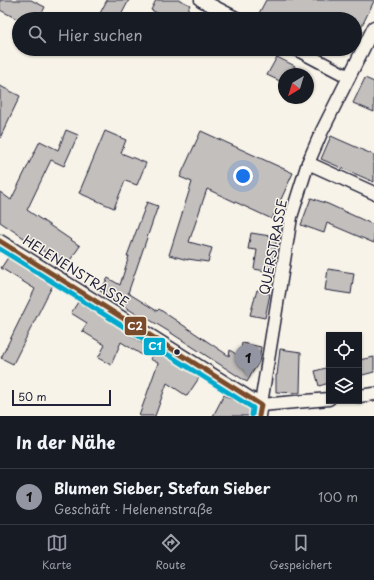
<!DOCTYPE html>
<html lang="de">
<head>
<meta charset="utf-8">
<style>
  :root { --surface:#171b24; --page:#242831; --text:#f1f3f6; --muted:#9ea1a6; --line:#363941; --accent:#9495a2 }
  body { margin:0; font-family:"Playpen Sans",sans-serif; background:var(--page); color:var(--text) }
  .controls { position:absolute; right:12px; bottom:12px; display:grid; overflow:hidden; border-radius:0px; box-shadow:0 1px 3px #0004 }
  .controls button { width:36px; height:36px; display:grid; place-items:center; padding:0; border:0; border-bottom:1px solid var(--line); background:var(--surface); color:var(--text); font:20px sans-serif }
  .compass { position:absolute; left:278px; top:68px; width:36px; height:36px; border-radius:50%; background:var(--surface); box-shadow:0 1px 3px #0004; rotate:218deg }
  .scale { position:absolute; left:12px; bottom:10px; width:99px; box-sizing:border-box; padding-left:4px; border:2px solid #22223b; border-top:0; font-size:11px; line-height:14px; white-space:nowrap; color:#22223b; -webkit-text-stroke:3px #f7f3e8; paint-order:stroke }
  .you { position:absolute; left:243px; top:176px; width:14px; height:14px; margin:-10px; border:3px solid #fff; border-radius:50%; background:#1a73e8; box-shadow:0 0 0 6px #1a73e833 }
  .badge { display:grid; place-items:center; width:26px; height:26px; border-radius:50%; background:var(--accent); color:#111; font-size:13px; font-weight:700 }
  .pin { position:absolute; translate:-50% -33px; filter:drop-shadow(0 1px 2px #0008) }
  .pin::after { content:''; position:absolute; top:21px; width:14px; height:12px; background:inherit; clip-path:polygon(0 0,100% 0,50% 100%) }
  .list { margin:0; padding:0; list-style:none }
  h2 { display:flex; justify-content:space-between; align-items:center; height:52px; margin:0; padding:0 16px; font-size:17px }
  h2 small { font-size:13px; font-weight:400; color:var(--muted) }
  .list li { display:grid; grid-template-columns:26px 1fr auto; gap:12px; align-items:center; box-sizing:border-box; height:56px; padding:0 16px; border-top:1px solid var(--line) }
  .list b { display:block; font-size:15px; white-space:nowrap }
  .list p { margin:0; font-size:13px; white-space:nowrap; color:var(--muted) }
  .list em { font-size:13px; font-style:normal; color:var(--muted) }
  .icon { flex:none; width:22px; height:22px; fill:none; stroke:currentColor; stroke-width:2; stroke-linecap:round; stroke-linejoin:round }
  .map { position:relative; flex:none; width:374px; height:416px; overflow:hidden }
  .search { position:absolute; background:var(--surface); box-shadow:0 1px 3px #0004; left:12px; right:12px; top:12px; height:44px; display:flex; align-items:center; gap:10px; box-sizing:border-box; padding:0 14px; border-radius:22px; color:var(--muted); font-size:15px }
  .sheet { height:108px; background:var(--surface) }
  nav { display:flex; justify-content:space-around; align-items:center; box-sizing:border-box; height:56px; border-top:1px solid var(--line); background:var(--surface); font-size:11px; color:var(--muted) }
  nav a { display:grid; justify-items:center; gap:2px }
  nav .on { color:var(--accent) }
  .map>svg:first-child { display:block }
</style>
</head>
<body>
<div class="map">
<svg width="374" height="416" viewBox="0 0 374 416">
  <rect width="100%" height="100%" fill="#f7f3e8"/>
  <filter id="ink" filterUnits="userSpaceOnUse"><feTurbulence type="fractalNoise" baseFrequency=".025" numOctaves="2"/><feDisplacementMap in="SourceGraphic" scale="8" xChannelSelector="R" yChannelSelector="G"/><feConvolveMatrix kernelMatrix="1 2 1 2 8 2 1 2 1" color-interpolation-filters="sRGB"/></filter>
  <g filter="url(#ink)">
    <g fill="#c2bfbd" stroke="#22223b">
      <polygon points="0,0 31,0 45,7 39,19 17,19 0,10"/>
      <polygon points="107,0 129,0 119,19 97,19"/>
      <polygon points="156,0 180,0 190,5 183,19 170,19 151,10"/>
      <polygon points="266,0 374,0 374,1 355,40 355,19 256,19"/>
      <polygon points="277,57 295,66 292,74 284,74 284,83 267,75"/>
      <polygon points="365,78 374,82 374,112 353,103"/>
      <polygon points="0,86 20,96 0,138"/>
      <polygon points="66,130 78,135 64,166 51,160 27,210 80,246 66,266 0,222 0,192 11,200 40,141 58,150"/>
      <polygon points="105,131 126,140 121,153 146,163 137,185 125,181 114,208 79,193"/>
      <polygon points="201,131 293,173 272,219 207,189 189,242 212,248 208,262 188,259 188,260 169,255 192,182 180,177"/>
      <polygon points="331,136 374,155 374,182 321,159"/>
      <polygon points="311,198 328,204 374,225 374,243 327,223 324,233 301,225"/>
      <polygon points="147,202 158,206 128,293 157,311 159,309 229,356 230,350 240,357 242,343 261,347 259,361 247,382 168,331 145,317 144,319 100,291 108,278 120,285 129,256 127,256"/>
      <polygon points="251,233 277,237 271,272 254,269 257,250 248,249"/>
      <polygon points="9,256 53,285 47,296 13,364 1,358 35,289 1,268"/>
      <polygon points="328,269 354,273 351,294 325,290"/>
      <polygon points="257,290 270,294 265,318 250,315"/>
      <polygon points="78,302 126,331 125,332 148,347 142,355 121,342 111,365 98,358 105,345 82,331 87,323 71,313"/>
      <polygon points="156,349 178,362 177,363 199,378 187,396 167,383 155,416 139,416 158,363 150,359"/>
      <polygon points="280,349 301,352 300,393 276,392 276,375 277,375"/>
      <polygon points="374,357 374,372 359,376 359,360"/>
      <polygon points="329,367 329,383 319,386 315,371"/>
      <polygon points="224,395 252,410 252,416 213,416"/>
    </g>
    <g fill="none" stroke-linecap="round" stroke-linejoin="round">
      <defs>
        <g id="minor">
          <polyline points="201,0 238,19"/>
          <polyline points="296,49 349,77"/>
          <polyline points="308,163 374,193"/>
          <polyline points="0,241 261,405 329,399"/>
          <polyline points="359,396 374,394"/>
          <polyline points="259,416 291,217 308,163 321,133 374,27"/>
        </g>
      </defs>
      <use href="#minor" stroke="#22223b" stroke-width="15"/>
      <use href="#minor" stroke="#f7f3e8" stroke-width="12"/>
      <defs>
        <polyline id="bus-1" points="0,241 261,405 259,416"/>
        <polyline id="bus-2" points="0,249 253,408 252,415"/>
      </defs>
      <use href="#bus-1" stroke="#f7f3e8" stroke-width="8"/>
      <use href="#bus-2" stroke="#f7f3e8" stroke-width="8"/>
      <use href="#bus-1" stroke="#7a4b2a" stroke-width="5"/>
      <use href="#bus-2" stroke="#00a9ce" stroke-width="5"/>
    </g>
  </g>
  <circle fill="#22223b" stroke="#f7f3e8" stroke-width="1.5" cx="177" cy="352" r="3.5"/>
  <g text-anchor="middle" stroke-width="3" stroke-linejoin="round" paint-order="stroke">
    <g font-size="13" fill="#22223b" stroke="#f7f3e8">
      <text transform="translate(273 247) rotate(-79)" y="5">QUERSTRASSE</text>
      <text transform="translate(76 271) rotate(32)" y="5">HELENENSTRASSE</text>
    </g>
  </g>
  <g stroke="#f7f3e8" stroke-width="1.5">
    <rect x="124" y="316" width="23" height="20" rx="4" fill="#7a4b2a"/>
    <rect x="143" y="337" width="23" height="19" rx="4" fill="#00a9ce"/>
  </g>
  <g font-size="11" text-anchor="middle" font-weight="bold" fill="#fff">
    <text x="135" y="330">C2</text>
    <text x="155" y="350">C1</text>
  </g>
</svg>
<div class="controls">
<button><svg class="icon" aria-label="locate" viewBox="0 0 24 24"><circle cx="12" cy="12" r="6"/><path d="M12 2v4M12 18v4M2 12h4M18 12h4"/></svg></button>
<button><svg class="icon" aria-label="layers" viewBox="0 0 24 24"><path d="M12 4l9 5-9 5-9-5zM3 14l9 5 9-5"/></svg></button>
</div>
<svg class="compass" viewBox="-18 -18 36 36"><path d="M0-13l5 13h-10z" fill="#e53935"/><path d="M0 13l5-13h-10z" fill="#9ea1a6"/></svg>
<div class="scale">50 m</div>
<div class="you"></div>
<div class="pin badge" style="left:248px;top:377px">1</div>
<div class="search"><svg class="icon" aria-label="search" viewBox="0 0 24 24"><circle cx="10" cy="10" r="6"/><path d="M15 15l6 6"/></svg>Hier suchen</div>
</div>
<section class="sheet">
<h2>In der Nähe<small></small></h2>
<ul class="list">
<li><span class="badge">1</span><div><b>Blumen Sieber, Stefan Sieber</b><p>Geschäft · Helenenstraße</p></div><em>100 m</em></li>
</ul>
</section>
<nav>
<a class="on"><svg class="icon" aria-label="map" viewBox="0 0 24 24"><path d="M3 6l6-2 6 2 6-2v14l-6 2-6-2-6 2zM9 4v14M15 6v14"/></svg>Karte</a>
<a><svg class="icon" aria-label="directions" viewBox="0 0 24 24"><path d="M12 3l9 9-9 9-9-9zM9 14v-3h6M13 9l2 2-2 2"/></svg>Route</a>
<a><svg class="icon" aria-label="saved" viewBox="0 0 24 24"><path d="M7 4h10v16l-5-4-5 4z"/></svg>Gespeichert</a>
</nav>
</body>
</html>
